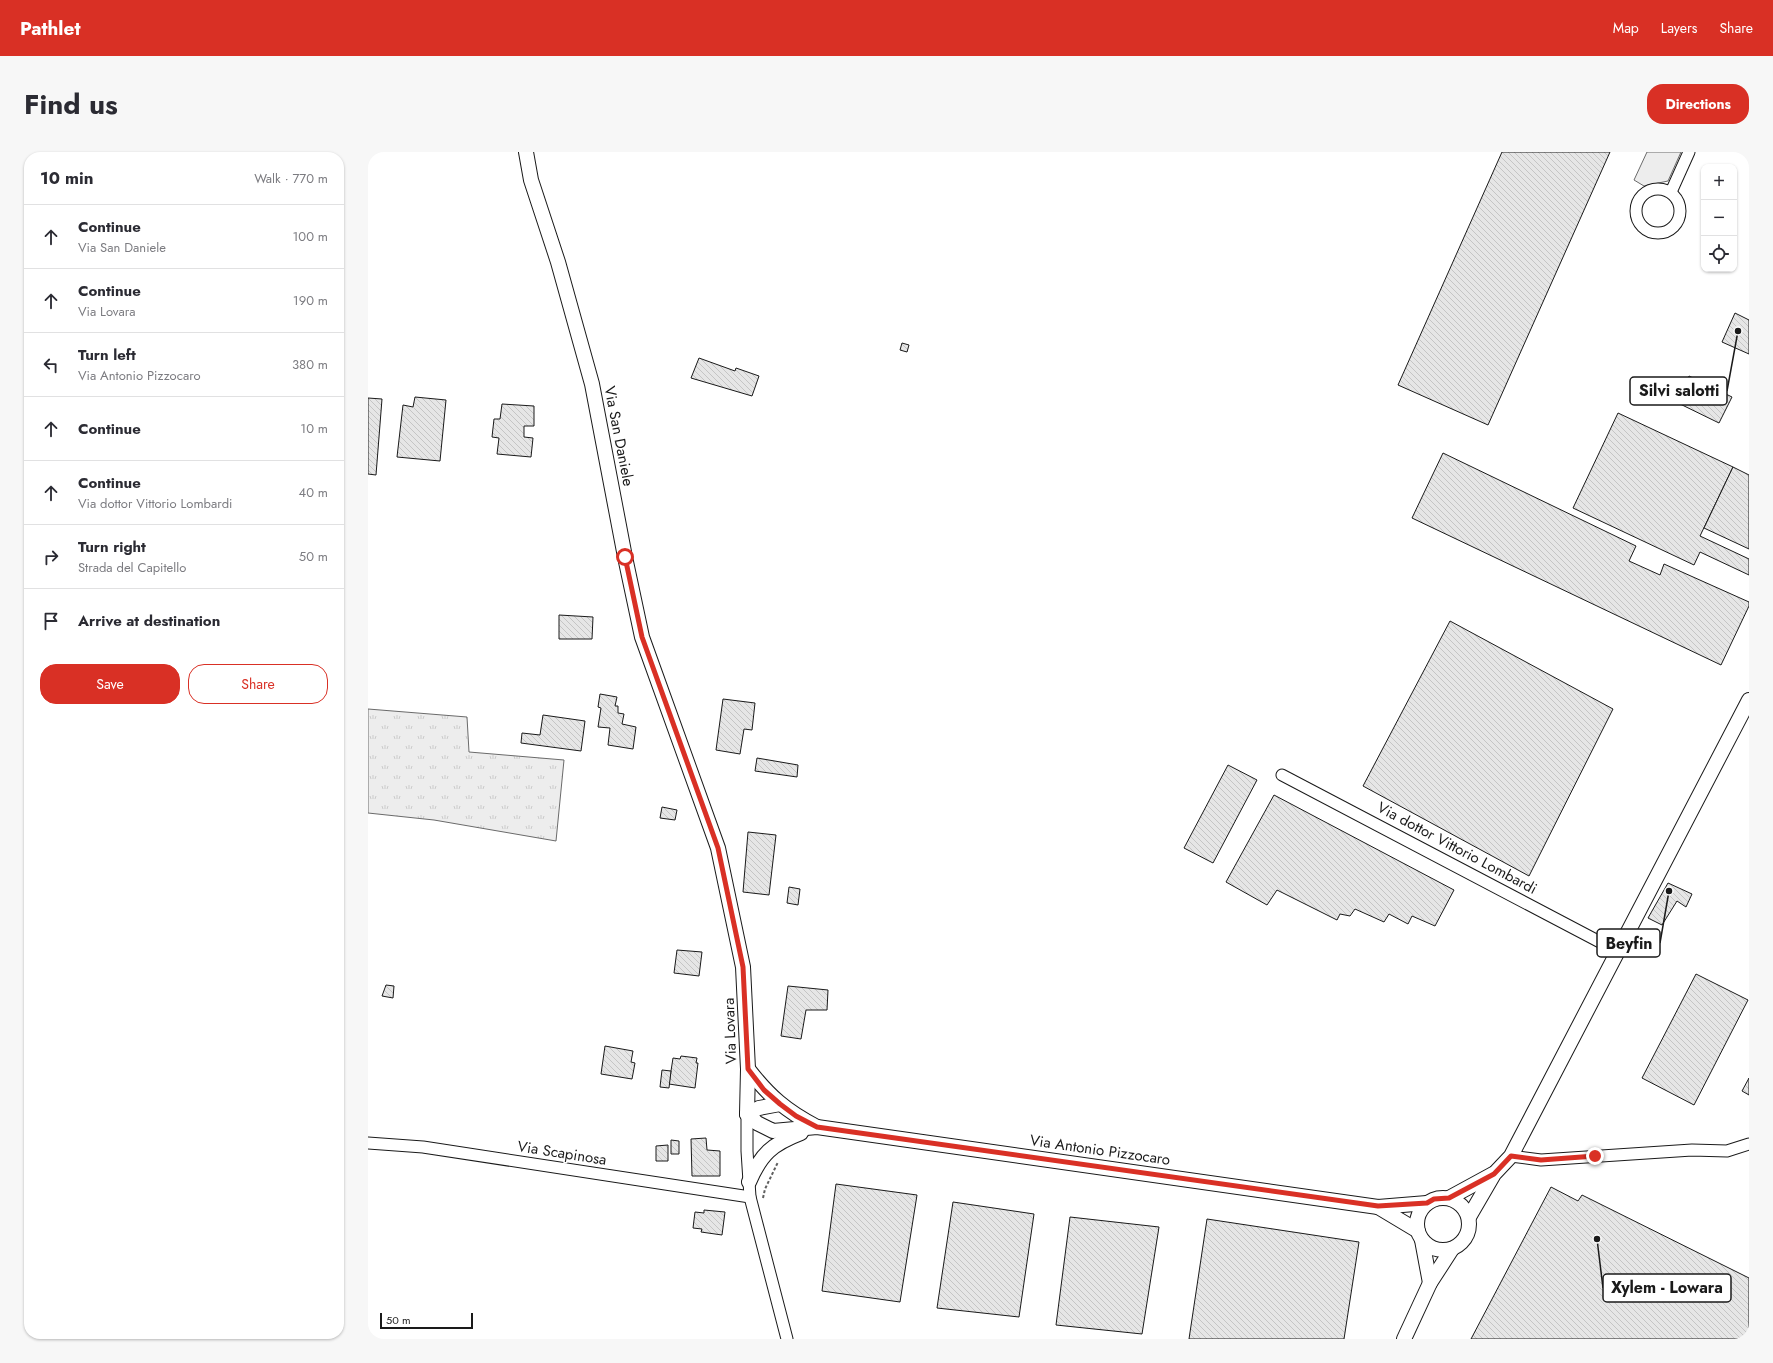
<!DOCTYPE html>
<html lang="en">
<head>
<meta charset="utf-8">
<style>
  :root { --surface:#fff; --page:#f7f7f7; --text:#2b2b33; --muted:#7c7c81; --line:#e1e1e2; --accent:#d93025 }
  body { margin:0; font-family:Jost,sans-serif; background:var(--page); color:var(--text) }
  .controls { position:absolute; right:12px; top:12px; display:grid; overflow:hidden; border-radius:8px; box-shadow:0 1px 3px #0004 }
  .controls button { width:36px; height:36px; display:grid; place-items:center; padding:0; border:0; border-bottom:1px solid var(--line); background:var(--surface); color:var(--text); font:20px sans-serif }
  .scale { position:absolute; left:12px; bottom:10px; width:93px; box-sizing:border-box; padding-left:4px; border:2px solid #1a1a1a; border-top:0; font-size:11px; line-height:14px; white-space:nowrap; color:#1a1a1a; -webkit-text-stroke:3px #fff; paint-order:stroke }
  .stop { position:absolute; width:12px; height:12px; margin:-9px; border:3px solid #d93025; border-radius:50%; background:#fff }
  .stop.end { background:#d93025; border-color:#fff; box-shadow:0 1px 4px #0008 }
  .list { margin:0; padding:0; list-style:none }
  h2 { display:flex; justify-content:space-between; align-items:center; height:52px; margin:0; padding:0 16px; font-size:17px }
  h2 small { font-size:13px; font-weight:400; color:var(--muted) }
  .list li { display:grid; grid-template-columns:26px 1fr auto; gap:12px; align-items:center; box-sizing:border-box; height:64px; padding:0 16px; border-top:1px solid var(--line) }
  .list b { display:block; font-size:15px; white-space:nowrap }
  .list p { margin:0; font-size:13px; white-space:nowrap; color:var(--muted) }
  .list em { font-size:13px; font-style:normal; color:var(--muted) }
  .actions { display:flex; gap:8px; padding:12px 16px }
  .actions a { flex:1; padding:9px 0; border:1px solid var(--accent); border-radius:16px; text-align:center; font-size:14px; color:var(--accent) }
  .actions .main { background:var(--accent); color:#fff }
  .icon { flex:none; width:22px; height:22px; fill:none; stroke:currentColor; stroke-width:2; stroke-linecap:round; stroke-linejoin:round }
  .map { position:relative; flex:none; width:1381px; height:1187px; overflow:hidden; border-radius:16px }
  header { display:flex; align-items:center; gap:24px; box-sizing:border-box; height:56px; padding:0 20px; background:var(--accent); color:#fff }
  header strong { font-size:19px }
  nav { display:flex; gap:22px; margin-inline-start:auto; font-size:14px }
  .intro { display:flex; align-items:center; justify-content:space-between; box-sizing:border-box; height:96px; padding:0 24px }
  h1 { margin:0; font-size:28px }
  .button { padding:10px 18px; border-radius:16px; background:var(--accent); color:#fff; font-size:14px; font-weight:700 }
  main { display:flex; gap:24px; padding:0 24px }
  aside { flex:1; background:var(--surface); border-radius:16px; box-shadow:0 1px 3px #0004 }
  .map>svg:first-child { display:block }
</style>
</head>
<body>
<header>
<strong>Pathlet</strong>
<nav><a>Map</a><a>Layers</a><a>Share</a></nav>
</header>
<div class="intro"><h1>Find us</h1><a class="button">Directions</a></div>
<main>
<aside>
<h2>10 min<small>Walk · 770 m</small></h2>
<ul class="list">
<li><svg class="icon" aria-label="ahead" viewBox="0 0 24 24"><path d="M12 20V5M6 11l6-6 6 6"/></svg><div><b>Continue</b><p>Via San Daniele</p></div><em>100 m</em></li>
<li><svg class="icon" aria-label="ahead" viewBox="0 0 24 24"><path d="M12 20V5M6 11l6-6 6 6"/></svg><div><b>Continue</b><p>Via Lovara</p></div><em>190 m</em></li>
<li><svg class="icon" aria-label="left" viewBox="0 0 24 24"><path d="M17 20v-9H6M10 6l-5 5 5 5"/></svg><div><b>Turn left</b><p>Via Antonio Pizzocaro</p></div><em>380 m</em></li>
<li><svg class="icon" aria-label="ahead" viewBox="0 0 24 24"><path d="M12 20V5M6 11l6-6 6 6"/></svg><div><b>Continue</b></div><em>10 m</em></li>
<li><svg class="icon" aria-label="ahead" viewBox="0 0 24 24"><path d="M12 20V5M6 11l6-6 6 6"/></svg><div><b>Continue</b><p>Via dottor Vittorio Lombardi</p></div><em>40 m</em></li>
<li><svg class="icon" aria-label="right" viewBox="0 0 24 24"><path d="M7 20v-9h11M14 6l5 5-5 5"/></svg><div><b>Turn right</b><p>Strada del Capitello</p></div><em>50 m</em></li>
<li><svg class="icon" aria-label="arrive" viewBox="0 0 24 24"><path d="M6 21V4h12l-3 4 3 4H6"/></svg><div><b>Arrive at destination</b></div></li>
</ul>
<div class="actions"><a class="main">Save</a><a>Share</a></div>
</aside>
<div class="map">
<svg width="1381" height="1187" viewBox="0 0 1381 1187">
  <defs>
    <pattern id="grass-tufts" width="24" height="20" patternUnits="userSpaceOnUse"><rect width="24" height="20" fill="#ededed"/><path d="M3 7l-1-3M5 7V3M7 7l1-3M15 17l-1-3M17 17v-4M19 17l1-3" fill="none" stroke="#cbcbcb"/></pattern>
    <pattern id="building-back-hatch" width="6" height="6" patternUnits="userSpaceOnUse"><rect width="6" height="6" fill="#e6e6e6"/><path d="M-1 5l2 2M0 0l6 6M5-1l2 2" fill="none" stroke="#c5c5c5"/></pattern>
  </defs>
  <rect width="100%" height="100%" fill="#fff"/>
  <polygon fill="url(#grass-tufts)" stroke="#6a6a6a" points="0,557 99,565 101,600 196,608 188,689 66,668 0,661"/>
  <polygon fill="#ededed" stroke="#6a6a6a" points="1279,0 1313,0 1300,29 1276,34 1266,28"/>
  <g fill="url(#building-back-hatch)" stroke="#1a1a1a">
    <polygon points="1134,0 1242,0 1120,273 1030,233"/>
    <polygon points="1367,161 1381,168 1381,202 1354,190"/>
    <polygon points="534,191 541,193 539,200 532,198"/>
    <polygon points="331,206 367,219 368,216 391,224 384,244 323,226"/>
    <polygon points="1321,224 1364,245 1351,271 1308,250"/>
    <polygon points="47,245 78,248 72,309 29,305 35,253 45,255"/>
    <polygon points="0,246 14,247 8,323 0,322"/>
    <polygon points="134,252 166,254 166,274 156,274 156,285 165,286 163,305 129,302 131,286 124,285 126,267 132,267"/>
    <polygon points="1250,261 1365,315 1332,384 1381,407 1381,423 1332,400 1326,413 1205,356"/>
    <polygon points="1075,301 1268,394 1261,409 1292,423 1296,412 1381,450 1381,454 1353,513 1044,366"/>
    <polygon points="1365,315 1381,323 1381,397 1336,376"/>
    <polygon points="191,463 225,465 224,487 191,487"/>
    <polygon points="1082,469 1245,557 1161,724 995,634"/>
    <polygon points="232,542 249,545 247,554 250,554 250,561 256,562 254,572 268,575 265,597 240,593 242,576 230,575 233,556 230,555"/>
    <polygon points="355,547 387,551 384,578 376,577 372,602 348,598"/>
    <polygon points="175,563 217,569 213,599 153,591 154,581 172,583"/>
    <polygon points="389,606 430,613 429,625 387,619"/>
    <polygon points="860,613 889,628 845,711 816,696"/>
    <polygon points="906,643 1086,738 1067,774 1044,764 1040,772 1021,762 1016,770 987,757 982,764 972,762 969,768 909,738 899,753 858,730"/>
    <polygon points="294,655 309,658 307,668 292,666"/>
    <polygon points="380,680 408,683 401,743 375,740"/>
    <polygon points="1300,731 1324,742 1318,755 1309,749 1294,773 1280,766"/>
    <polygon points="421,735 432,737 430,753 419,751"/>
    <polygon points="309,798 334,800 331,824 306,821"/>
    <polygon points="1328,822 1380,848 1326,953 1274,926"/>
    <polygon points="18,833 26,834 25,846 14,844"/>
    <polygon points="420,834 460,838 459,858 438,858 433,887 413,884"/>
    <polygon points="237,894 265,899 263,910 267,911 264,927 233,922"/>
    <polygon points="313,904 329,906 328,911 330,911 327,936 301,932 305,906 312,907"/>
    <polygon points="294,918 303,919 301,936 292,935"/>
    <polygon points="1381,926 1381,943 1374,939"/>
    <polygon points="338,986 339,998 352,999 352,1024 324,1024 323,987"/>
    <polygon points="303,988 311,989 311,1002 303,1002"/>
    <polygon points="300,993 300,1009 288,1009 288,994"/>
    <polygon points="468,1032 549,1043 532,1150 454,1139"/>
    <polygon points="1183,1035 1210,1049 1214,1043 1381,1126 1381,1187 1103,1187"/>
    <polygon points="585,1050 666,1062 651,1165 569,1156"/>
    <polygon points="336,1058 357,1060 354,1083 333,1080 334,1077 325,1076 327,1060 336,1061"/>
    <polygon points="702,1065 791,1075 774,1182 688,1173"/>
    <polygon points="839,1067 991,1090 976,1187 821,1187"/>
  </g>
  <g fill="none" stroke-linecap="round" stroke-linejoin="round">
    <defs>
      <g id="minor">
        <circle cx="1290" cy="59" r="22"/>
        <polyline points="1303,40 1321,0"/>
        <polyline points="914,623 1249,799"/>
        <polyline points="379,962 379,999 382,1045 419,1187"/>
        <polyline points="0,991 55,995 382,1045"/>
        <polyline points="1143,1004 1173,1008 1324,998 1359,999 1381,992"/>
      </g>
      <g id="tertiary">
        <polyline points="158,0 163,28 190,110 224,232 257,405 274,485 350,696 375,815 380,917 379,962"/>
        <path d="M380,917c21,27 38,42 69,58"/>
        <polyline points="379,962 389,971 405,979 449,975 1010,1055 1059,1051"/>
        <polyline points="379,962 391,956 412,952"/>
        <path d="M381,1030c12,-28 23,-38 52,-49"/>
        <circle cx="1075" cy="1072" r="26"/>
        <polyline points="1081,1046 1125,1022"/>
        <polyline points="1010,1055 1050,1079"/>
        <polyline points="1101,1065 1126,1022 1143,1004 1381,548"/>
        <polyline points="1054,1088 1062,1131"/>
        <polyline points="1036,1187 1062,1131 1084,1097"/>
      </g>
    </defs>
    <use href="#minor" stroke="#1a1a1a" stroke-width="13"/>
    <use href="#tertiary" stroke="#1a1a1a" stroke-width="16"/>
    <polyline stroke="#5f5f5f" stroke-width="2" stroke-dasharray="3 2" stroke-linecap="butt" points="395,1046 397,1037 410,1010"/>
    <use href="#minor" stroke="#fff" stroke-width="11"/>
    <use href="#tertiary" stroke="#fff" stroke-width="14"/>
  </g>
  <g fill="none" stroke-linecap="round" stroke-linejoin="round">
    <polyline stroke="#d93025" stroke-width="5" points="257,405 274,485 350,696 375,815 380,917 396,938 412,952 428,964 449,975 1010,1054 1059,1051 1066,1047 1081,1046 1126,1022 1143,1004 1173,1008 1227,1004"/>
  </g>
  <g text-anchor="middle" stroke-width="3" stroke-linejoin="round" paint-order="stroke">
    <g font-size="15" fill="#1a1a1a" stroke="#fff">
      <text transform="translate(251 284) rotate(79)" y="5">Via San Daniele</text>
      <text transform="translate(1089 696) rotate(28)" y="5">Via dottor Vittorio Lombardi</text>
      <text transform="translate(362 879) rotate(-92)" y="5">Via Lovara</text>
      <text transform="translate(732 998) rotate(8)" y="5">Via Antonio Pizzocaro</text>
      <text transform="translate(194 1001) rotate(9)" y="5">Via Scapinosa</text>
    </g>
  </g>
  <path fill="none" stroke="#1a1a1a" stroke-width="1.5" d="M1370 179L1359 239M1301 739L1292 791M1229 1087L1235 1136"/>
  <g fill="#1a1a1a" stroke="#fff" stroke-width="1.5">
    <circle cx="1370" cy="179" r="4"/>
    <circle cx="1301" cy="739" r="4"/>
    <circle cx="1229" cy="1087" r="4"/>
  </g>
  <g fill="#fff" stroke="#1a1a1a" stroke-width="1.5">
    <rect x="1262" y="225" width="97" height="28" rx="4"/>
    <rect x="1229" y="777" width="63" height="28" rx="4"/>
    <rect x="1235" y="1122" width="128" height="28" rx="4"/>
  </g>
  <g font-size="16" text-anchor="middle" font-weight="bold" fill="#1a1a1a">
    <text x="1311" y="244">Silvi salotti</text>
    <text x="1261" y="797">Beyfin</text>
    <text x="1299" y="1141">Xylem - Lowara</text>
  </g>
</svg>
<div class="controls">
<button>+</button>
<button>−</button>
<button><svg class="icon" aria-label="locate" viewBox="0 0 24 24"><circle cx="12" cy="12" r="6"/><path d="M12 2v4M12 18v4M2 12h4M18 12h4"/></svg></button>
</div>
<div class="scale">50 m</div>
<div class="stop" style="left:257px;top:405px"></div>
<div class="stop end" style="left:1227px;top:1004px"></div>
</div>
</main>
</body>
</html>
